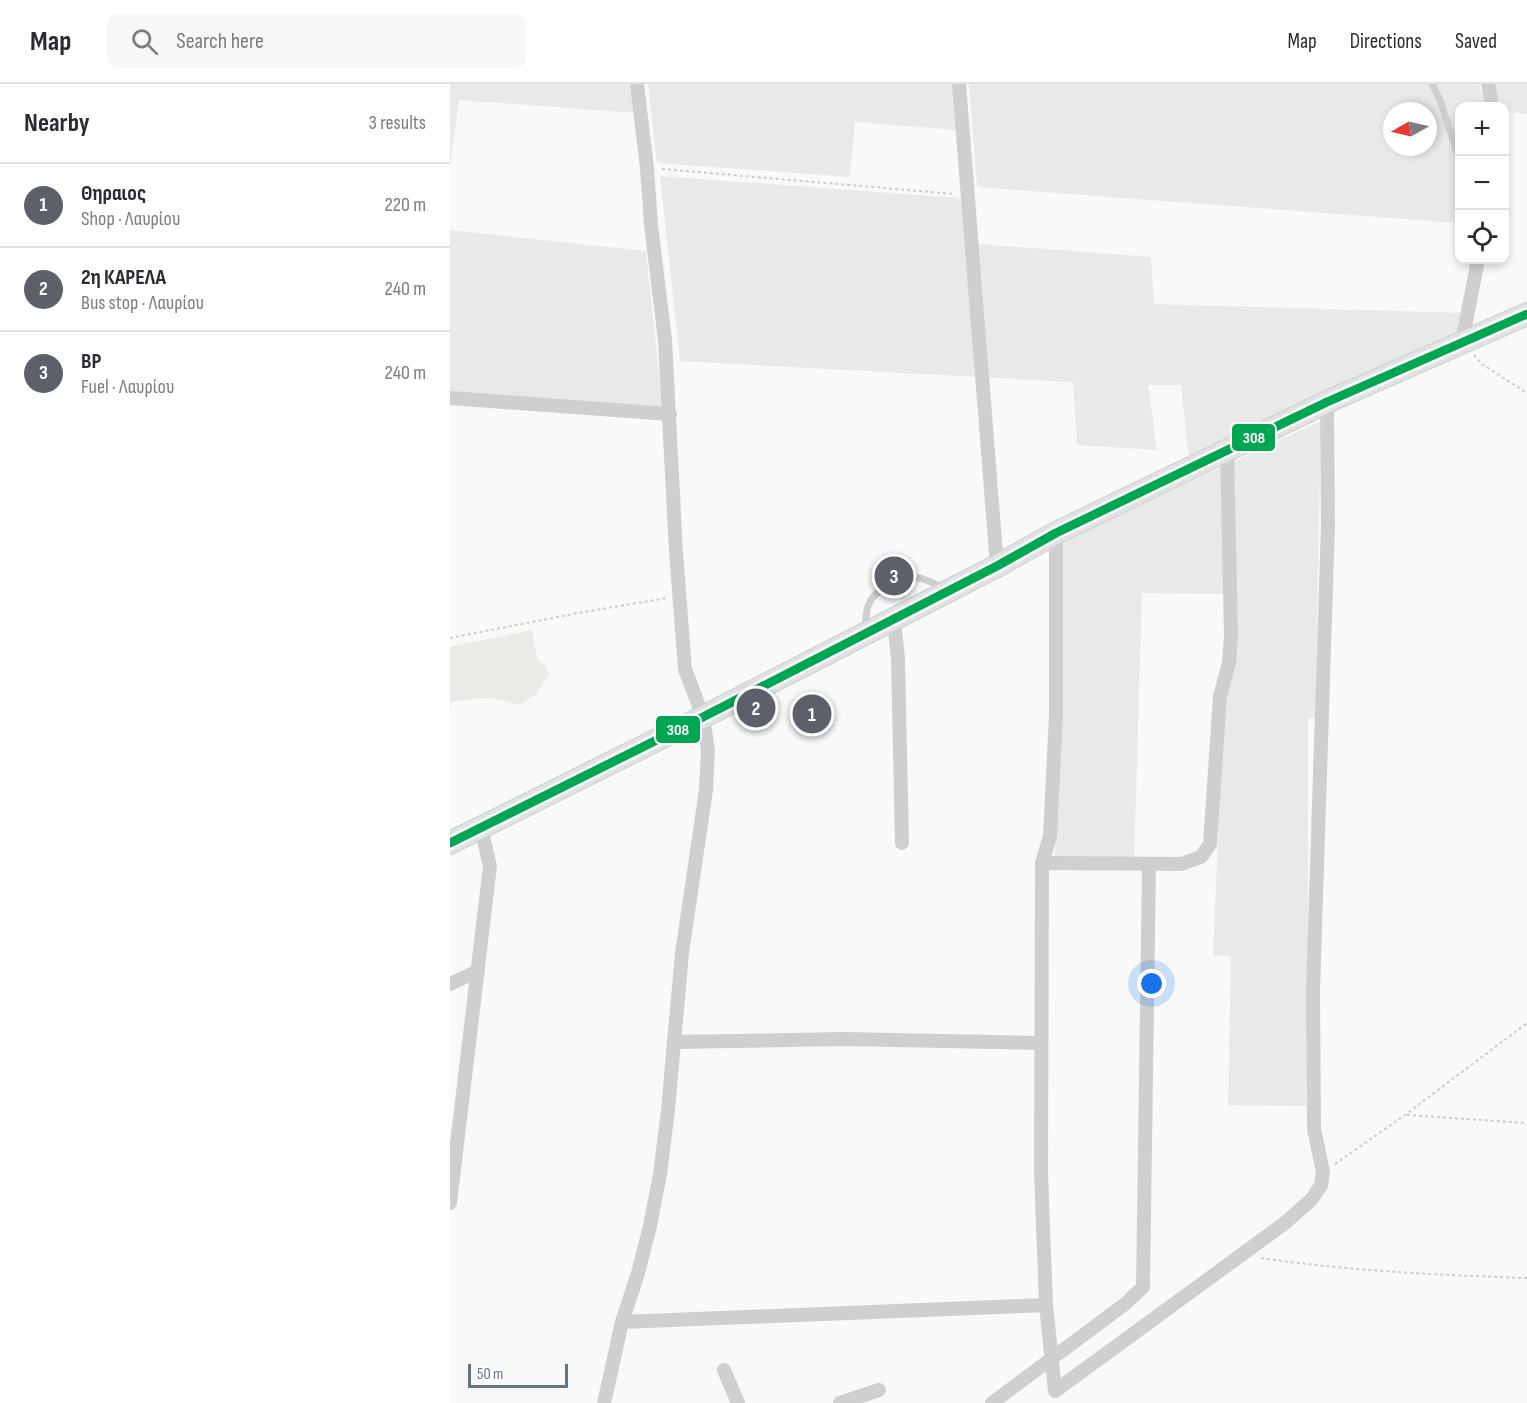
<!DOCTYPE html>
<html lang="en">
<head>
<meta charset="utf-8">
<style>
  :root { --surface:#fff; --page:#f7f7f7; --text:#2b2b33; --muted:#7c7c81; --line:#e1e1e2; --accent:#5c6169 }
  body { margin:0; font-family:"Sofia Sans Condensed",sans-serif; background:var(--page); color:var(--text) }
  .controls { position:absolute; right:18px; top:18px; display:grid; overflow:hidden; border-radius:12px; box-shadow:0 3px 9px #0003 }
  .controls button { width:54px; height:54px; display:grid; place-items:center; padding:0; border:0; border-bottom:2px solid var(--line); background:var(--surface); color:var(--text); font:30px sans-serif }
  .compass { position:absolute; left:933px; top:18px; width:54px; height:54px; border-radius:50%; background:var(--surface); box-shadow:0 3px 9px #0003; rotate:262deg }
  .scale { position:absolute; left:18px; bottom:15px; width:100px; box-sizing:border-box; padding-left:6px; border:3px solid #657683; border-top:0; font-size:16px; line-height:21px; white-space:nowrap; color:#657683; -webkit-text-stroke:4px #fff; paint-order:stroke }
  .you { position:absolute; left:702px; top:900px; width:21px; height:21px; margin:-15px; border:4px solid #fff; border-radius:50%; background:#1a73e8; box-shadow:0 0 0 9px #1a73e833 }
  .badge { display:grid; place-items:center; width:39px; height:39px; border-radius:50%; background:var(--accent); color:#fff; font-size:20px; font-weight:700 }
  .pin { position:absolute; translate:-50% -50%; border:3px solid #fff; box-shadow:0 2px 6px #0006 }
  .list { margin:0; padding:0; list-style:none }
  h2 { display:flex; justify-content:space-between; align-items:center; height:78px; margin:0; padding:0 24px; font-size:26px }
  h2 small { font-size:20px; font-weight:400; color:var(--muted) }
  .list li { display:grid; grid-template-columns:39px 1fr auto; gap:18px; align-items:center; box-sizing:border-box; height:84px; padding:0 24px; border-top:2px solid var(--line) }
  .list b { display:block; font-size:22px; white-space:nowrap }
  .list p { margin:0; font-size:20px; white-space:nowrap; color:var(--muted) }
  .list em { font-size:20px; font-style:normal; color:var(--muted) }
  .icon { flex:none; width:33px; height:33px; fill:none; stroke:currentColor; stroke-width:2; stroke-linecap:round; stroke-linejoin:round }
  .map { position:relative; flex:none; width:1077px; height:1319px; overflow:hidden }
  header { display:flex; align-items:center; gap:36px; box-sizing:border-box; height:84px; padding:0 30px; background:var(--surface); border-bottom:2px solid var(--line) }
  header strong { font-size:28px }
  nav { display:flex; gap:33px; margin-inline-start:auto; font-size:21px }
  .search { width:420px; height:54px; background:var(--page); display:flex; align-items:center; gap:15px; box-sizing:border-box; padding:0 21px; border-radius:12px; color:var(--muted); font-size:22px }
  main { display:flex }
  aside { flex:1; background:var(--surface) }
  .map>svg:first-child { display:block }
</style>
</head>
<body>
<header>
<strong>Map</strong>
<div class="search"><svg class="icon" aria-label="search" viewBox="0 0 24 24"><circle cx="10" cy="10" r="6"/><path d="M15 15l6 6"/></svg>Search here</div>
<nav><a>Map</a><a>Directions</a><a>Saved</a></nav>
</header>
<main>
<aside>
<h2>Nearby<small>3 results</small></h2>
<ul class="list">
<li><span class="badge">1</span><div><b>Θηραιος</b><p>Shop · Λαυρίου</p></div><em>220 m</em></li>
<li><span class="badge">2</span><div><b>2η ΚΑΡΕΛΑ</b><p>Bus stop · Λαυρίου</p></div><em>240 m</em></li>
<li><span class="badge">3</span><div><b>BP</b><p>Fuel · Λαυρίου</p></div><em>240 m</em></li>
</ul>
</aside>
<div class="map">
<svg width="1077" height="1319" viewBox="0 0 1077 1319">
  <defs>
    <filter id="shadow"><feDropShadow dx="5.5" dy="5.5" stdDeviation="3" flood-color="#0004"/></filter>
  </defs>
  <rect width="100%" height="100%" fill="#f9f9f9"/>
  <g fill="#e8e9e9" fill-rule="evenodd">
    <polygon points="0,0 182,0 186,29 9,16 0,80"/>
    <polygon points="198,0 504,0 507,46 405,38 400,93 207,79"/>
    <path d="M519,0h510l6,22h-25l-1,117 -482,-36zM942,27h36v36h-36z"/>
    <polygon points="1043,0 1077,0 1077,30 1055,28 1054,22 1045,22"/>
    <polygon points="210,92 508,114 515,124 528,293 230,277"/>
    <polygon points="0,146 196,167 213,328 0,309"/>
    <polygon points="529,160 701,173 704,220 1016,229 1013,246 739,377 731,301 698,301 707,366 627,361 623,298 539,294"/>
    <polygon points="871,337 865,633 858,635 858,878 856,1022 778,1021 781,872 763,871 774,612 784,510 692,509 684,778 605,775 610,459"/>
  </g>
  <path fill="#e8ebe6" d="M83,546v11l5,19 7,5 5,9 -14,20 -16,11c-26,-8 -41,-8 -68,-3l-2,8v-63z"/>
  <polygon fill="#d0d2d3" filter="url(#shadow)" points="441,479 447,492 445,495 445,499 453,502 438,510 440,502 437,499 432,499 426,487"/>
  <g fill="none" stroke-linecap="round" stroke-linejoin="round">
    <defs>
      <polyline id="primary" points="0,759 253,633 547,482 606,449 877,318 1077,230"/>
    </defs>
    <use href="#primary" stroke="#d5d6d7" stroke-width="24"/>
    <g stroke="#cbcccd" stroke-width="2" stroke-dasharray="3 3" stroke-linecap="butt">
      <polyline points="212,85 505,110"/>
      <polyline points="1024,271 1032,280 1077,309"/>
      <polyline points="0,554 128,529 217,514"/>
      <polyline points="957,1031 1077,1039"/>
      <polyline points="885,1080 955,1031 1077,939"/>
      <path d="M811,1174c88,13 177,17 266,20"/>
    </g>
    <g stroke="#cecfd0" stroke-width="7">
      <polyline points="982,0 990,16 1010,77"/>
      <path d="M450,497c17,-8 30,0 45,8"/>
      <path d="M416,544c-1,-18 2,-32 19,-40"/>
    </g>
    <g stroke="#cecfd0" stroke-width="14">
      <polyline points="509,0 547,482"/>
      <polyline points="1038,0 1042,22"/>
      <polyline points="1012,258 1028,176"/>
      <polyline points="0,314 220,330"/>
      <polyline points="606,449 606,631 600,752 592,779 591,1089 596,1221 605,1307 835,1139 862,1115 871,1101 873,1088 864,1045 863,907 878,440 877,318"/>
      <polyline points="444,536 448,575 452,759"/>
      <polyline points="592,779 731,780 751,773 760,760 770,612 779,579 781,552 777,366"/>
      <polyline points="0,900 28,887"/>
      <polyline points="224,958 394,955 590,959"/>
      <polyline points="0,1119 40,782 31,744"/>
      <polyline points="172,1238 596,1221"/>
      <polyline points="274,1286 288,1319"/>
      <polyline points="154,1319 172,1238 188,1189 200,1142 210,1090 218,1026 232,869 256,706 258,666 253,633 235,585 226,468 215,256 201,141 197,84 187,0"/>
      <polyline points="390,1319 429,1306"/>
      <polyline points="542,1319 675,1220 693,1203 699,781"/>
    </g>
    <use href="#primary" stroke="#e1e2e2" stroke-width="21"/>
    <defs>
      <polyline id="bus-1" points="0,759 253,633 547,482 606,449 877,318 1077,230"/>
    </defs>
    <use href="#bus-1" stroke="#fff" stroke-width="14"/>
    <use href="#bus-1" stroke="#00a651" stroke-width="9"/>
  </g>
  <g stroke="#fff" stroke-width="2">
    <rect x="781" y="339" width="45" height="29" rx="6" fill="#00a651"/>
    <rect x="205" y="631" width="46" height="29" rx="6" fill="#00a651"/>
  </g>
  <g font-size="16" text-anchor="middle" font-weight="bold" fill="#fff">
    <text x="804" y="359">308</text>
    <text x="228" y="651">308</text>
  </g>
</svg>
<div class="controls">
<button>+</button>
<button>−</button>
<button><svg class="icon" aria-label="locate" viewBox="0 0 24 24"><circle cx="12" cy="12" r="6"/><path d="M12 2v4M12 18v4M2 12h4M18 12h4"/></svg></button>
</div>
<svg class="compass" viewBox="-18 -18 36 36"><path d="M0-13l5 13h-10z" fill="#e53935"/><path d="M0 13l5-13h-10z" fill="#7c7c81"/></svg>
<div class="scale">50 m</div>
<div class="you"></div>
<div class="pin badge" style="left:362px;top:630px">1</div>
<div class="pin badge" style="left:306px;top:624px">2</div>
<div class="pin badge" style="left:444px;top:492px">3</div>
</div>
</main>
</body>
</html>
